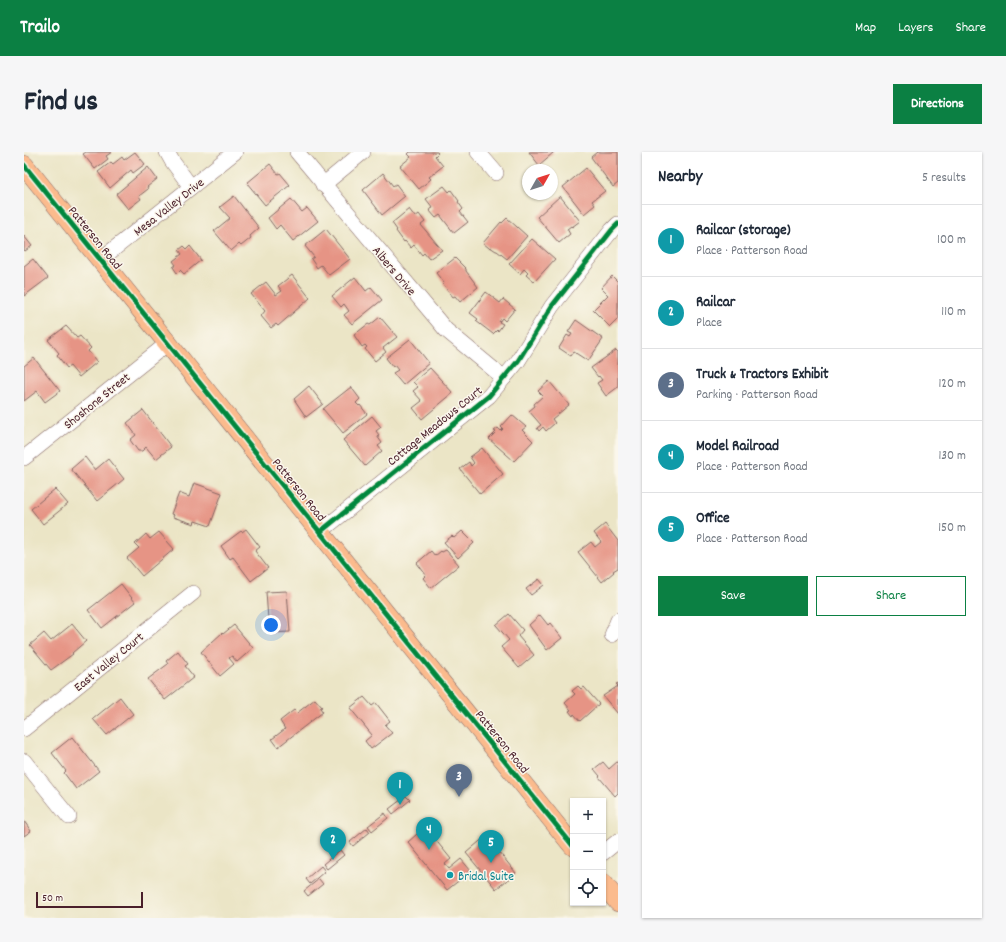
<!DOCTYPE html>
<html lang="en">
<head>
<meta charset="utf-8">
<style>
  :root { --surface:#fff; --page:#f6f6f7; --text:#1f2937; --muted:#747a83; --line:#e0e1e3; --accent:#0b8043 }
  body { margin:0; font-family:Dekko,sans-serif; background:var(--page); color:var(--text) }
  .controls { position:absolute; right:12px; bottom:12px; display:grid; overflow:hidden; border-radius:0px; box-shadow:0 1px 3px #0004 }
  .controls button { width:36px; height:36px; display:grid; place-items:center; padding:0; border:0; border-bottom:1px solid var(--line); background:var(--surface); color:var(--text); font:20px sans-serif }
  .compass { position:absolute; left:498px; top:12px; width:36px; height:36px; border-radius:50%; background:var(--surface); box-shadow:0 1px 3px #0004; rotate:51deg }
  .scale { position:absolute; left:12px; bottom:10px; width:107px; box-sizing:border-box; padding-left:4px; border:2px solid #4a1f2b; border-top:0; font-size:11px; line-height:14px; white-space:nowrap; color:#4a1f2b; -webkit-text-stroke:3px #fbf7ec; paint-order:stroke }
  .you { position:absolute; left:247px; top:473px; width:14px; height:14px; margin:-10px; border:3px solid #fff; border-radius:50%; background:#1a73e8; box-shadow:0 0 0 6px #1a73e833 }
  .badge { display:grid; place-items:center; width:26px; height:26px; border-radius:50%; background:var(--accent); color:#fff; font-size:13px; font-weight:700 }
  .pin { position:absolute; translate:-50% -33px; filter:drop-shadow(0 1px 2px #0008) }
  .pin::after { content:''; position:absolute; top:21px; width:14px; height:12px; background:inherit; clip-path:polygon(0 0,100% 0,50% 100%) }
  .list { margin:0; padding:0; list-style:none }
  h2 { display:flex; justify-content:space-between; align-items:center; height:52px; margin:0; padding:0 16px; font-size:17px }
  h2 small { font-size:13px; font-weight:400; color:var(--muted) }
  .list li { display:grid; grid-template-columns:26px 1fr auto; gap:12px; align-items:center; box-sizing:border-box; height:72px; padding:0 16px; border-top:1px solid var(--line) }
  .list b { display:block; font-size:15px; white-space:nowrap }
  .list p { margin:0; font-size:13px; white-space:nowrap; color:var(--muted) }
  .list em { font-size:13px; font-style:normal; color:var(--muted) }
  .actions { display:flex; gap:8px; padding:12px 16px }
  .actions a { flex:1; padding:9px 0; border:1px solid var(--accent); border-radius:0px; text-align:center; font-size:14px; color:var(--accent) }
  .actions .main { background:var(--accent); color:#fff }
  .icon { flex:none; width:22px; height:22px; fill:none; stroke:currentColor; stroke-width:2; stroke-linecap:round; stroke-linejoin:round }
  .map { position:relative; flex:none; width:594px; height:766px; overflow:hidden; border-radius:0px }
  header { display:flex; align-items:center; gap:24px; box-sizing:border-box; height:56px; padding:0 20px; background:var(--accent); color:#fff }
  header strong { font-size:19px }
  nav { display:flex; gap:22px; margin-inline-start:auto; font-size:14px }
  .intro { display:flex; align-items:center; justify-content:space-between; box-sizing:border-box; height:96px; padding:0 24px }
  h1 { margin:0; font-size:28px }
  .button { padding:10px 18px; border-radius:0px; background:var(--accent); color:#fff; font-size:14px; font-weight:700 }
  main { display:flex; gap:24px; padding:0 24px }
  aside { flex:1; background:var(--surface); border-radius:0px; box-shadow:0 1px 3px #0004 }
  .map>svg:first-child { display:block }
</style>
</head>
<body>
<header>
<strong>Trailo</strong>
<nav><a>Map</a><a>Layers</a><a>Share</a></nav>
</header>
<div class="intro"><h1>Find us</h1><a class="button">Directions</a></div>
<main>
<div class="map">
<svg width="594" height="766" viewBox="0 0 594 766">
  <rect width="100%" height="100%" fill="#fbf7ec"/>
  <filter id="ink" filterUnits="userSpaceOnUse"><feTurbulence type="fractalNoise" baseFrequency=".025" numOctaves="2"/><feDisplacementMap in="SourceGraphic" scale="8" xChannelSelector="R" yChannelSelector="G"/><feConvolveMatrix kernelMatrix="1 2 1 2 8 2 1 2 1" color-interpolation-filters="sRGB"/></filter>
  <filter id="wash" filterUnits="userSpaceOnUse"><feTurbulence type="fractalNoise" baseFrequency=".012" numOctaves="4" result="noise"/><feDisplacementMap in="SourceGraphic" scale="16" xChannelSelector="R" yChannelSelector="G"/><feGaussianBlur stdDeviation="0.9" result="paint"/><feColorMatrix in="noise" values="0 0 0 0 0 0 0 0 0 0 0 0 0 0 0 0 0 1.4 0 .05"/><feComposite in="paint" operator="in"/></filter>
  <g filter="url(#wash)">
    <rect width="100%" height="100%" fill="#ebe5c6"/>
    <g id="blocks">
      <g fill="#e69485">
        <polygon points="62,0 88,0 82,4 84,7 71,17 59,2"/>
        <polygon points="111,0 121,12 109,21 107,18 86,36 74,20 87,10 89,12 98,5 100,8"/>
        <polygon points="386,0 413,0 414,1 411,4 419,14 405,25 407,27 395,37 376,14 387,5 384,2"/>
        <polygon points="505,0 530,0 515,13"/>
        <polygon points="573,0 594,0 594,31 589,35 567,5"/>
        <polygon points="246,12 254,22 256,21 266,33 241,53 223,31"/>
        <polygon points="124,15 133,27 123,35 124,37 115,44 117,47 104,57 92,42"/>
        <polygon points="562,16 581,39 568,49 571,53 560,62 539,35"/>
        <polygon points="359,21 369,34 372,32 381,44 358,63 339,38"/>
        <polygon points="420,34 425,40 427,38 435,49 434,50 439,57 436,60 444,70 430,81 416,63 412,66 405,58 409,56 402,47"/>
        <polygon points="210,44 235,76 226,84 227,86 217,94 215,92 207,99 190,79 206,66 196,55"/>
        <polygon points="536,44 556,69 548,75 547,74 543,77 546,82 535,91 513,65"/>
        <polygon points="267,47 278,60 283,56 294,69 269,89 256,73 252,77 244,66"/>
        <polygon points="385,57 391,65 395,62 401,70 397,73 418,98 405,107 400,101 398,103 390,93 387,96 381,89 380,90 372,79 373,78 368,71"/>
        <polygon points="483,66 503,84 483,107 473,99 472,99 466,95 465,96 459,91 477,70 478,71"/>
        <polygon points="302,77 326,107 305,123 297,113 293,116 287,107 290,105 281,94"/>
        <polygon points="0,84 8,94 1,99 0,98"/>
        <polygon points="508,87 531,107 510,130 502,123 504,121 500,117 496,122 485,112"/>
        <polygon points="160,94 163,97 166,94 177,108 160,122 156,118 153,121 149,115 152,113 149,109 158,102 155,98"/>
        <polygon points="431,106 442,117 442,119 454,135 436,150 431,144 429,145 419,132 420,131 412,121"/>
        <polygon points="9,107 24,126 0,144 0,114"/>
        <polygon points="268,123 286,146 254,174 252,172 247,176 237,164 241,159 227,142 242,130 252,143 258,139 254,134"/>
        <polygon points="588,124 594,130 594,167 586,175 569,158 584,143 577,136"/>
        <polygon points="331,125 342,139 347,135 358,148 328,172 320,163 325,159 320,152 317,155 308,144"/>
        <polygon points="462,140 476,151 479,147 491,157 481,169 478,166 475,170 479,172 474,179 473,178 469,182 452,169 454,167 446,161"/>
        <polygon points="356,165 373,185 359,196 362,200 351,209 341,197 343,195 341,193 338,195 330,183 344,172 346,173"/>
        <polygon points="552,168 579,187 564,209 550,200 547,204 535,196 543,183 546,185 548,182 544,180"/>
        <polygon points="42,174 53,186 56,184 67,196 64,199 73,210 55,225 46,214 43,216 33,203 35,201 24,188"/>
        <polygon points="386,187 405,211 379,233 369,221 374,218 370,213 369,215 362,206"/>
        <polygon points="592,198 594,200 594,235 582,244 573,231 578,228 575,224 574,225 567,216"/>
        <polygon points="10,206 36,239 21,250 13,239 0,249 0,214"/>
        <polygon points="406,216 429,241 398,267 389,256 398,249 389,239 394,235 389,230"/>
        <polygon points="525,229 545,253 528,267 531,271 522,279 519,275 515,279 513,276 517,273 505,259 511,254 510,252 519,244 514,239"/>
        <polygon points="285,234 299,252 282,265 270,247"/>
        <polygon points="327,235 336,247 332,251 335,254 336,253 343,262 319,281 299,257"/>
        <polygon points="119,258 147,295 132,307 122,295 118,299 114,299 106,288 112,283 103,271"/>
        <polygon points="488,263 502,275 498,278 509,289 490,309 465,287 472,280 470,279 474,276 477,279 479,277 477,275"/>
        <polygon points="348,264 357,275 352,279 355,283 353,284 358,291 354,294 358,299 341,314 319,288"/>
        <polygon points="458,296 479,322 456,342 436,317 445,310 447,314 450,311 446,305"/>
        <polygon points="61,305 71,318 84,307 100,327 73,349 47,317"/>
        <polygon points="170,331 198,341 186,374 171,369 170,372 149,365 150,363 147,362 155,341 165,345"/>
        <polygon points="31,337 44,352 19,372 7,357"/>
        <polygon points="581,372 594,389 594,416 589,419 590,420 578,430 554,400 567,390 571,395 577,390 570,381"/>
        <polygon points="222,377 236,395 231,399 244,416 227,429 209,405 206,407 197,394 217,379 218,380"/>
        <polygon points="438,379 450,391 434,406 420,390 428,384 430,386"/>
        <polygon points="135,380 150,397 118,424 103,406 115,396 111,392 122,382 126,387"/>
        <polygon points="422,398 435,413 407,436 399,426 402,423 393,411 407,399 411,404 417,399 418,400"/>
        <polygon points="515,427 520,433 507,443 502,437"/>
        <polygon points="97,432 111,450 78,476 64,458"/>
        <polygon points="263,439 266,480 245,481 242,440"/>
        <polygon points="485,462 499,478 494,484 510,503 495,516 477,495 485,488 472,473"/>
        <polygon points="516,463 524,473 526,471 538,486 523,498 505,473"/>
        <polygon points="48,472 62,489 48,501 49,502 27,518 6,493 20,481 27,489"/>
        <polygon points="210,473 229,496 213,510 208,504 205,506 210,512 196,524 177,500 198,481 199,482"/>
        <polygon points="154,499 164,512 161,514 170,525 141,548 124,527 144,512 142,509"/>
        <polygon points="594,531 594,562 579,544 594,534 592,532"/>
        <polygon points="554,534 557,537 560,535 575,552 556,569 550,562 549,564 545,559 547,558 541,551 551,542 548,539"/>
        <polygon points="96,545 109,562 83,583 69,567"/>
        <polygon points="340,545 348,554 352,551 366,569 361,573 368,581 347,597 341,589 348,583 326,556"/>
        <polygon points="291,547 298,555 296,556 299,560 254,595 248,587 261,577 256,569 270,558 273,561"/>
        <polygon points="48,585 75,619 52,637 40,621 42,619 28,601"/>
        <polygon points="594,609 594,641 591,644 575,625 576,624 570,617 579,610 585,617"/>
        <polygon points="382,644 386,648 369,662 365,657"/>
        <polygon points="361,661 364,666 348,679 344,674"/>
        <polygon points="0,669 7,679 0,684"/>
        <polygon points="401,675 427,707 421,712 425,717 437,707 447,719 423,738 384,690"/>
        <polygon points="343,676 346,680 329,694 326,690"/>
        <polygon points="462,684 492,721 472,737 442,701"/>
        <polygon points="316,698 320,703 303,717 299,712"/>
        <polygon points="297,714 301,719 286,732 282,727"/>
        <polygon points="295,727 299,732 284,744 280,739"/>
      </g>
    </g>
  </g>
  <g filter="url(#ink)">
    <use href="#blocks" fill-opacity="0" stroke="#826461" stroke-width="1"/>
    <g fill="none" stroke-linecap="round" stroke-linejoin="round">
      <defs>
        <g id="minor">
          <polyline points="143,0 148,9 167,35"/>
          <polyline points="273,0 422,178 480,226"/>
          <polyline points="454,0 472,21"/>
          <polyline points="299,33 339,0"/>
          <polyline points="76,108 211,0"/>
          <polyline points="0,306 144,191"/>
          <polyline points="296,380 465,244 494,209 528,154 588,78 594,72"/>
          <polyline points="588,483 594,468"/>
          <polyline points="0,577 169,441"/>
          <polyline points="0,609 45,665"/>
          <polyline points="579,701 594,689"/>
        </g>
        <g id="major">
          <polyline points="0,13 549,694"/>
          <polyline points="579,731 594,750"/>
        </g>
      </defs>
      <use href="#minor" stroke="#826461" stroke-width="16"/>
      <use href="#major" stroke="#826461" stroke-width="20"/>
      <use href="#minor" stroke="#fff" stroke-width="15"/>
      <use href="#major" stroke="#fbbb8d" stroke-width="19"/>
      <defs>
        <g id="cycleway">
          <polyline points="0,13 549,694"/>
          <polyline points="296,380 465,244 494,209 528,154 588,78 594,72"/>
        </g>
      </defs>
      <use href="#cycleway" stroke="#fbf7ec" stroke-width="8"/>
      <use href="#cycleway" stroke="#00873e" stroke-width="5"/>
    </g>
  </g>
  <circle fill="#0f9aa8" stroke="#fbf7ec" stroke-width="1.5" cx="426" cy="723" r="4"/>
  <g text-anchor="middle" stroke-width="3" stroke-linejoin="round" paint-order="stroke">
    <g font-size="13" fill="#4a1f2b" stroke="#fbf7ec">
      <text transform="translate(144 54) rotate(-38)" y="5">Mesa Valley Drive</text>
      <text transform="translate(72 85) rotate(51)" y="5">Patterson Road</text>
      <text transform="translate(371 118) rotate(50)" y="5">Albers Drive</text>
      <text transform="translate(72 248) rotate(-39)" y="5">Shoshone Street</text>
      <text transform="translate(410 273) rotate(-39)" y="5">Cottage Meadows Court</text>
      <text transform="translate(276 337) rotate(51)" y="5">Patterson Road</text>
      <text transform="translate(84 509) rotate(-39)" y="5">East Valley Court</text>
      <text transform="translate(479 589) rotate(51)" y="5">Patterson Road</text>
    </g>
    <g font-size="13" fill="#0d838f" stroke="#fbf7ec" text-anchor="start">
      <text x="434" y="728">Bridal Suite</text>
    </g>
  </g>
</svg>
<div class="controls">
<button>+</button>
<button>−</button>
<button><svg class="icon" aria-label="locate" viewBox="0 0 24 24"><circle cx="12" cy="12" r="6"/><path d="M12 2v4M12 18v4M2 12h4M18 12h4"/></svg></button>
</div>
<svg class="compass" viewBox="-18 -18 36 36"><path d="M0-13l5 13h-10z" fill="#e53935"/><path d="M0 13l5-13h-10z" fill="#747a83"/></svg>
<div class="scale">50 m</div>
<div class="you"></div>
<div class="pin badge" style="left:376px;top:653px;background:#0f9aa8">1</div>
<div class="pin badge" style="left:309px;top:708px;background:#0f9aa8">2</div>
<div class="pin badge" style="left:435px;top:645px;background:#5c6f8a">3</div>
<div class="pin badge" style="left:405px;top:698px;background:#0f9aa8">4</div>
<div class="pin badge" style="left:467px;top:711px;background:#0f9aa8">5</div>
</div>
<aside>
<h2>Nearby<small>5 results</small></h2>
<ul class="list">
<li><span class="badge" style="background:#0f9aa8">1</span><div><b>Railcar (storage)</b><p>Place · Patterson Road</p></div><em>100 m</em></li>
<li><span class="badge" style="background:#0f9aa8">2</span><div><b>Railcar</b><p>Place</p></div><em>110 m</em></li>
<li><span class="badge" style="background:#5c6f8a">3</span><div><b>Truck &amp; Tractors Exhibit</b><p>Parking · Patterson Road</p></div><em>120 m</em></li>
<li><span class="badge" style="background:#0f9aa8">4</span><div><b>Model Railroad</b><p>Place · Patterson Road</p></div><em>130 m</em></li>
<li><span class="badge" style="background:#0f9aa8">5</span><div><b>Office</b><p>Place · Patterson Road</p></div><em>150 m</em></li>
</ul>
<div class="actions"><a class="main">Save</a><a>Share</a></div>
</aside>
</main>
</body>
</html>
